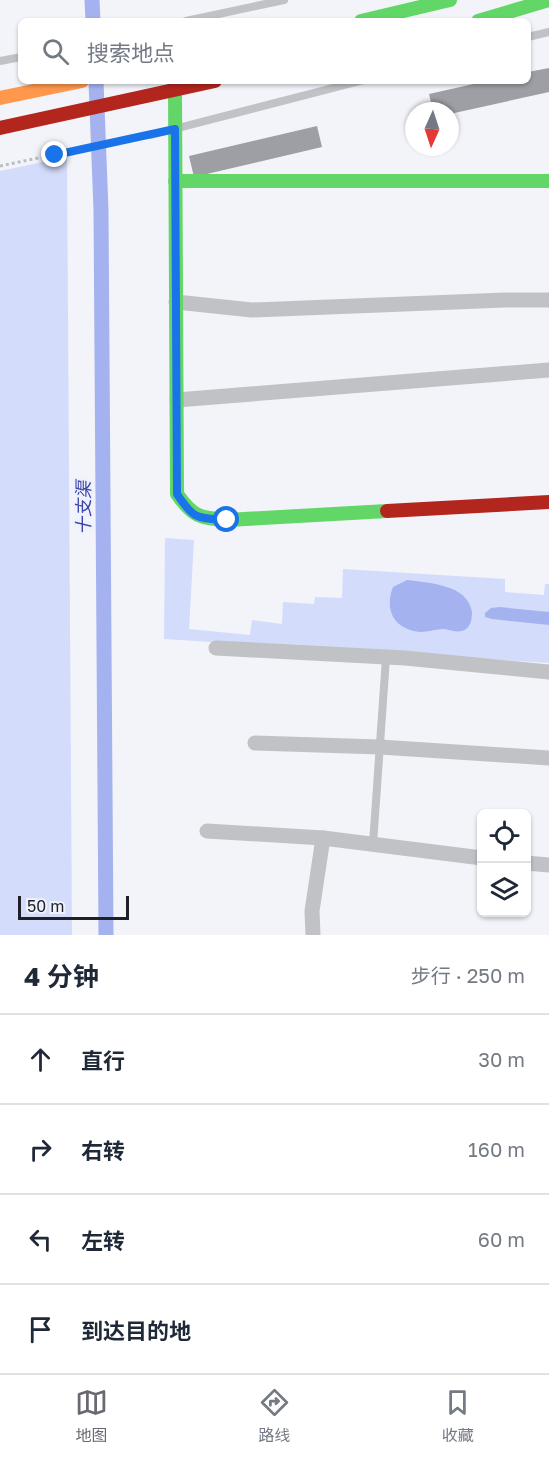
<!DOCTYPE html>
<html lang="zh">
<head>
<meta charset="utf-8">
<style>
  :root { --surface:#fff; --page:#f2f2f3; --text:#1f2937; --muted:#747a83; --line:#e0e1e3; --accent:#696a71 }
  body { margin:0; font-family:"Golos Text","Noto Sans SC",sans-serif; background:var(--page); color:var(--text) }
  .controls { position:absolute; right:18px; bottom:18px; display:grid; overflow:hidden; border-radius:9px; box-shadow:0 2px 4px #0004 }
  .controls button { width:54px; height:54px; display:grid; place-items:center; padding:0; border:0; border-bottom:2px solid var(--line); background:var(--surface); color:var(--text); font:30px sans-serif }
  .compass { position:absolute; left:405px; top:102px; width:54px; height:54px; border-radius:50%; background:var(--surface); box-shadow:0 2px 4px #0004; rotate:183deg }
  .scale { position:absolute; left:18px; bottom:15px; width:111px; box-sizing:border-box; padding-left:6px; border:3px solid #1f2027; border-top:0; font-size:16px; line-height:21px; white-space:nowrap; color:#1f2027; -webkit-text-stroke:4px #eff2fd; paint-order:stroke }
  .stop { position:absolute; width:18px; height:18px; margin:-14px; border:4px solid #1a73e8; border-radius:50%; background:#fff }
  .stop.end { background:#1a73e8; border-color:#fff; box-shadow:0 2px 6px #0008 }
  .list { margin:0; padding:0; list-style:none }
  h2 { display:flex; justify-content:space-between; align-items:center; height:78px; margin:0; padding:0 24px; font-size:26px }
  h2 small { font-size:20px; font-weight:400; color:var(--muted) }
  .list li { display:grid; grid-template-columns:39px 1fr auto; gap:18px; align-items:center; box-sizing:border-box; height:90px; padding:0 24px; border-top:2px solid var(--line) }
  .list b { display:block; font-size:22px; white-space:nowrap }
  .list em { font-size:20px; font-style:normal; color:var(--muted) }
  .icon { flex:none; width:33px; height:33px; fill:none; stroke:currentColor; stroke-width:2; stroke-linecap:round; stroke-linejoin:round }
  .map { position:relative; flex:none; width:549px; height:935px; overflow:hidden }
  .search { position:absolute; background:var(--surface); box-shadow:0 2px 4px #0004; left:18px; right:18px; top:18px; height:66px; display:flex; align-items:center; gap:15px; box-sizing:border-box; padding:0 21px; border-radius:9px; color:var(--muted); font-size:22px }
  .sheet { height:438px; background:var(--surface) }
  nav { display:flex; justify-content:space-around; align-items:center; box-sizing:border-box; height:84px; border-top:2px solid var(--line); background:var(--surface); font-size:16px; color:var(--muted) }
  nav a { display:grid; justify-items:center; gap:3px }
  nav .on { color:var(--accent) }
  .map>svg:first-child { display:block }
</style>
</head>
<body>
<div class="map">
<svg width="549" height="935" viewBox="0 0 549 935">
  <rect width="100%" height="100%" fill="#f2f4fa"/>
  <g fill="#d4dcfc">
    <polygon points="67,157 72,935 0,935 0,171"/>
    <polygon points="165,538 194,540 189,629 250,635 252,620 282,624 283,602 314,604 315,597 342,598 343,569 505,579 505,592 544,595 545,584 549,584 549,663 164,639"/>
  </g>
  <g fill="#a5b2f0">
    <path d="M407,580c21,3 61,4 65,32 0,7 -1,13 -6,17 -8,5 -14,1 -22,0 -8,0 -16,3 -23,3 -27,-2 -37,-22 -28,-45z"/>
    <polygon points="499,607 549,612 549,625 492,619 485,617 485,613 491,608"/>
  </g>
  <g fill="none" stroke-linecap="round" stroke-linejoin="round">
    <g stroke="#a5b2f0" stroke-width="15">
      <polyline points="92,0 93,21"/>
      <polyline points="96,81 101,210 106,935"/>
    </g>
  </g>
  <g fill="#9d9fa5">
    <polygon points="549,68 549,92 450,114 450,111 433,111 429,94 487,81 528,81 528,72"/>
    <polygon points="317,126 322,147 194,177 189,156"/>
  </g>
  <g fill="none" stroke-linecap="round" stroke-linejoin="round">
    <polyline stroke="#bebec2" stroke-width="3" stroke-dasharray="3 3" stroke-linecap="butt" points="0,166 143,136"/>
    <g stroke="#c1c2c5" stroke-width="8">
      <polyline points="186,21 284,0"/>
      <polyline points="528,37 549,32"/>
      <polyline points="0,61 21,57"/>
      <polyline points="151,135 360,81"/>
      <polyline points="373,844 386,658"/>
    </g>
    <g stroke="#c1c2c5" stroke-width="15">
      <polyline points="176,302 252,310 505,300 549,300"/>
      <polyline points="177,400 549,370"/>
      <polyline points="216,648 405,658 549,672"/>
      <polyline points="255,743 380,747 549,758"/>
      <polyline points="207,831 323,838 482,858"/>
      <polyline points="526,863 549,865"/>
      <polyline points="313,935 312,911 323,838"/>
    </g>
    <g stroke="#63d668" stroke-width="14">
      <polyline points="361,21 450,0"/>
      <polyline points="478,21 549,0"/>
      <path d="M175,90l2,404c16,23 23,24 50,26l160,-9"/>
      <polyline points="175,181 549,181"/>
    </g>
    <polyline stroke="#ff974d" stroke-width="14" points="0,98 82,81"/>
    <g stroke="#b3261e" stroke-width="14">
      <polyline points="0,128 215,81"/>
      <polyline points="387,511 549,502"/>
    </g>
  </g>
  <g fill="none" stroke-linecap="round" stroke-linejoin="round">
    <path stroke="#1a73e8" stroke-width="8" d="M55,155l120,-26 2,365c17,26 20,24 50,26"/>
  </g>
  <g text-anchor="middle" stroke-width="6" stroke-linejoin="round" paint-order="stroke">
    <g font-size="18" font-style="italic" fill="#3d45aa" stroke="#eff2fd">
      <text transform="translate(84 508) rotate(-90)" y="6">十支渠</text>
    </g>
  </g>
</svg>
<div class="controls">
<button><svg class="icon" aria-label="locate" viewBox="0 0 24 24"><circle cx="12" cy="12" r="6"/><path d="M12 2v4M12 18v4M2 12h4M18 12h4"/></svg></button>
<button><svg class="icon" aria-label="layers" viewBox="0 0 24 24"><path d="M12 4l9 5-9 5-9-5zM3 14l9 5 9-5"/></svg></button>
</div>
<svg class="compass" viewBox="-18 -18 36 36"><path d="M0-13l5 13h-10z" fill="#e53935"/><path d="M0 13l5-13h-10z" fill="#747a83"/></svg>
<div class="scale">50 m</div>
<div class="stop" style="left:227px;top:520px"></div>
<div class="stop end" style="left:55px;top:155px"></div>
<div class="search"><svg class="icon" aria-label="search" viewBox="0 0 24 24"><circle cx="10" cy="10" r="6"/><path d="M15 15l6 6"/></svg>搜索地点</div>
</div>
<section class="sheet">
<h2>4 分钟<small>步行 · 250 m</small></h2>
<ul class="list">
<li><svg class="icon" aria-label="ahead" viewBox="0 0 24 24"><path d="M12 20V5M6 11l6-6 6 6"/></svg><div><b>直行</b></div><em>30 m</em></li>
<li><svg class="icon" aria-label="right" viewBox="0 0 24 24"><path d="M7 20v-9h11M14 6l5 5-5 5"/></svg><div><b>右转</b></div><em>160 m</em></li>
<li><svg class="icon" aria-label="left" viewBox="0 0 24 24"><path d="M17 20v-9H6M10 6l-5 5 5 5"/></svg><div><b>左转</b></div><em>60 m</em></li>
<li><svg class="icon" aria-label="arrive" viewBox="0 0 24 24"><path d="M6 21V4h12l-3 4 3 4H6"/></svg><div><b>到达目的地</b></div></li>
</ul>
</section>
<nav>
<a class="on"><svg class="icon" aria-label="map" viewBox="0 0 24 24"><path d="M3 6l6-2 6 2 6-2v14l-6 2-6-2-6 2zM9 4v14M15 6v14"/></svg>地图</a>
<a><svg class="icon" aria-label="directions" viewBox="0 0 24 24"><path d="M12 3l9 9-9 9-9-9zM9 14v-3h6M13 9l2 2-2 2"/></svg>路线</a>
<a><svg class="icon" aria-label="saved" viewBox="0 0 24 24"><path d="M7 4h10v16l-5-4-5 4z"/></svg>收藏</a>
</nav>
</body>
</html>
